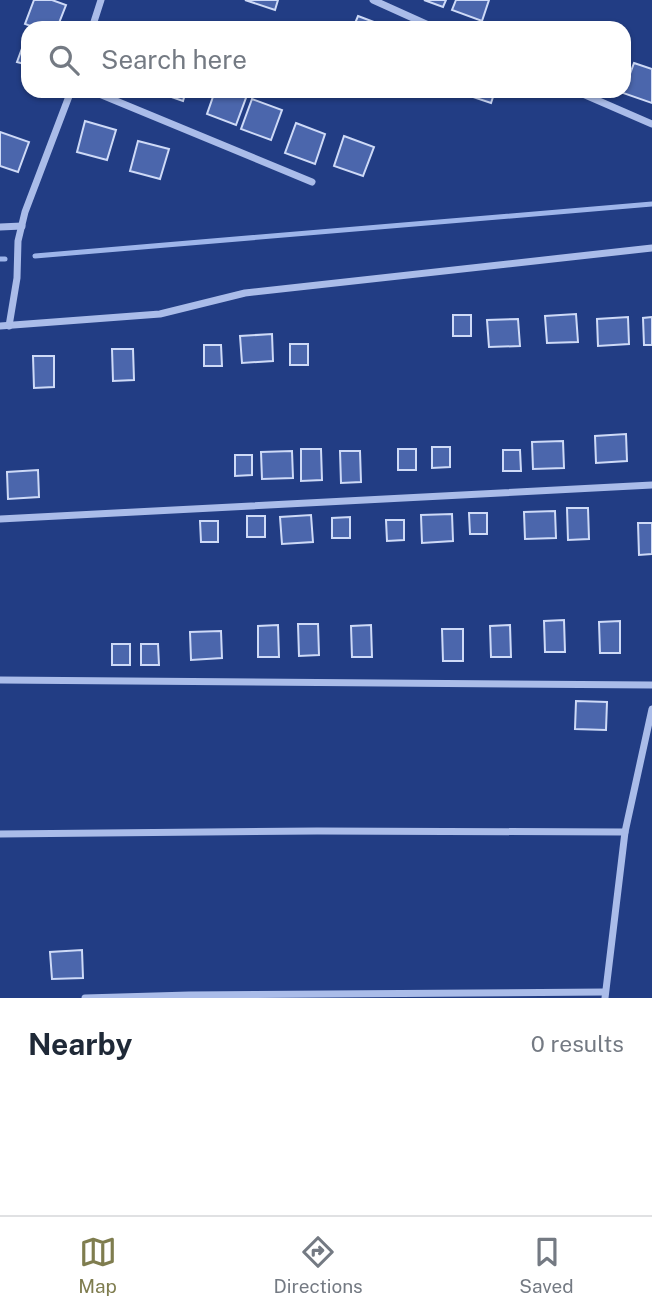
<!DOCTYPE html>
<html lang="en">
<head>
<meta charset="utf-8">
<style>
  :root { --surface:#fff; --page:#f6f6f7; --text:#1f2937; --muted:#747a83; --line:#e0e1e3; --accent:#7f7d4f }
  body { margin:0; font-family:"Public Sans",sans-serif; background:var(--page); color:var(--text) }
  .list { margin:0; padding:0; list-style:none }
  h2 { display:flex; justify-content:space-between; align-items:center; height:91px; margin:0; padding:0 28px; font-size:30px }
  h2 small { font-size:23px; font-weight:400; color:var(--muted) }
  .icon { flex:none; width:38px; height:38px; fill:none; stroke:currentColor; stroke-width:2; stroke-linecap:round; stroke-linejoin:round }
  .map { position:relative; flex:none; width:652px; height:998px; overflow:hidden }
  .search { position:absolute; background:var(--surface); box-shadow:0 2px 5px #0004; left:21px; right:21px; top:21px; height:77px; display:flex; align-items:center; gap:18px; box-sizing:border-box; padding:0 24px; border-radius:21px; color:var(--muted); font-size:26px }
  .sheet { height:217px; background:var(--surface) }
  nav { display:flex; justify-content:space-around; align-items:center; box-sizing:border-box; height:98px; border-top:2px solid var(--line); background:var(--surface); font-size:19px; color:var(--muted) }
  nav a { display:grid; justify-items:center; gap:4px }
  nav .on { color:var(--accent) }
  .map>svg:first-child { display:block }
</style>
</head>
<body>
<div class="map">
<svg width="652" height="998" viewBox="0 0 652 998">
  <rect width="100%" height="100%" fill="#223d84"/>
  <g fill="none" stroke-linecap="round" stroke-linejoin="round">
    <g stroke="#9eb5ea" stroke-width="5">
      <polyline points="35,256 652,204"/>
      <polyline points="0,259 5,259"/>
    </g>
  </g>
  <g fill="#4b66ac" stroke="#cedaf7" stroke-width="2">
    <polygon points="34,0 52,0 66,5 57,28 36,28 25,24"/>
    <polygon points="245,0 278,0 275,10"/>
    <polygon points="424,0 446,0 443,7"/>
    <polygon points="456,0 489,0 482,21 452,10"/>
    <polygon points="358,16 387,27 387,28 353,28"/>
    <polygon points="28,32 28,65 17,62"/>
    <polygon points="634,63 652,69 652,103 623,93"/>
    <polygon points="154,91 186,91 183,101"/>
    <polygon points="215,91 236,91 247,95 236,125 207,114"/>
    <polygon points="462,91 495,91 491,103 461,93"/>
    <polygon points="252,99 282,110 271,140 241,129"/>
    <polygon points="85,121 116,130 107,160 77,152"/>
    <polygon points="296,123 325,134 315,164 285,153"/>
    <polygon points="0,132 29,142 18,172 0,166"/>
    <polygon points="344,136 374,147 363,176 334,166"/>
    <polygon points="138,141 169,149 160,179 130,171"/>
    <polygon points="576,314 578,342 547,343 545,316"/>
    <rect x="453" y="315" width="18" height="21"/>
    <polygon points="628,317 629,344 598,346 597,319"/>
    <polygon points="652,317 652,345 644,345 643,318"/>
    <polygon points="518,319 520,346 489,347 487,320"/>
    <polygon points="272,334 273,361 242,363 240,336"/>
    <rect x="290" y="344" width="18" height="21"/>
    <polygon points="204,345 221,345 222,366 204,366"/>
    <polygon points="112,349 133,349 134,380 113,381"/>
    <polygon points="33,356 54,356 54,387 34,388"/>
    <polygon points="626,434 627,461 596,463 595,436"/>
    <polygon points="563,441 564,468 533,469 532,442"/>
    <polygon points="432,447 450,447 450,467 432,468"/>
    <polygon points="301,449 321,449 322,480 301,481"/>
    <rect x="398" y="449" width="18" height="21"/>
    <polygon points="503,450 520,450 521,471 503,471"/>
    <polygon points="292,451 293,478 262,479 261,452"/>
    <polygon points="340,451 360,451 361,482 341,483"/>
    <polygon points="235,455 252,455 252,475 235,476"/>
    <polygon points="38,470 39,497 8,499 7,472"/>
    <polygon points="567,508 588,508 589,539 568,540"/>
    <polygon points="555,511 556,538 525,539 524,512"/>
    <polygon points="469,513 487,513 487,534 470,534"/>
    <polygon points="452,514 453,541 422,543 421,515"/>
    <polygon points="311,515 313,542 282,544 280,517"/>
    <rect x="247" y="516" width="18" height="21"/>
    <polygon points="350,517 350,538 332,538 332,518"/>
    <polygon points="386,520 404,520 404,540 387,541"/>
    <polygon points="200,521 218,521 218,542 201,542"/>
    <polygon points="638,523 652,523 652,554 639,555"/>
    <polygon points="564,620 565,652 545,652 544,621"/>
    <polygon points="620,621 620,653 600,653 599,622"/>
    <polygon points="298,624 318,624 319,655 299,656"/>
    <polygon points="278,625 279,657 258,657 258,626"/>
    <polygon points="371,625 372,657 352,657 351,626"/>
    <polygon points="510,625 511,657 491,657 490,626"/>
    <polygon points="442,629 463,629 463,661 443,661"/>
    <polygon points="221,631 222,658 191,660 190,632"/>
    <rect x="112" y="644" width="18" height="21"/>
    <polygon points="141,644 158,644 159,665 141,665"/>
    <polygon points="576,701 607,702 606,730 575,729"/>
    <polygon points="82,950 83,978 52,979 50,952"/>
  </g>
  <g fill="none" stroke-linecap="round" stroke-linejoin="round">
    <g stroke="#aabce9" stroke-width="7">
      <polyline points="373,0 435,28"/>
      <polyline points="92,28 101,0"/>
      <polyline points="92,91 312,182"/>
      <polyline points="576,91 652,124"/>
      <polyline points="0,227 22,226"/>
      <polyline points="0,326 160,314 245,293 652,248"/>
      <polyline points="9,326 17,278 18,241 25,212 71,91"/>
      <polyline points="0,519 652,485"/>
      <polyline points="0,680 652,685"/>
      <polyline points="0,834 317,831 625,832"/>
      <polyline points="85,998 189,995 605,992"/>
      <polyline points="605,998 625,832 652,709"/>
    </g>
  </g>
</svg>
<div class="search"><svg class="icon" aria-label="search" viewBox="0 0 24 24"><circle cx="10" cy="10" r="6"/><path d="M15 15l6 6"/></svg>Search here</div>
</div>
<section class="sheet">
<h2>Nearby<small>0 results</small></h2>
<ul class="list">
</ul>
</section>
<nav>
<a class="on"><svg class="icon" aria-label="map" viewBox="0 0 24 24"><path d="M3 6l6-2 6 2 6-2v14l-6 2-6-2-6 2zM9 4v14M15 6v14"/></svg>Map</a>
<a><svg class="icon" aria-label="directions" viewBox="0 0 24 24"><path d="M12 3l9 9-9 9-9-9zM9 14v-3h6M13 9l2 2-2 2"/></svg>Directions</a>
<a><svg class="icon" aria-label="saved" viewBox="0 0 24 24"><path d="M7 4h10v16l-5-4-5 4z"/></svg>Saved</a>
</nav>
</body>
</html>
